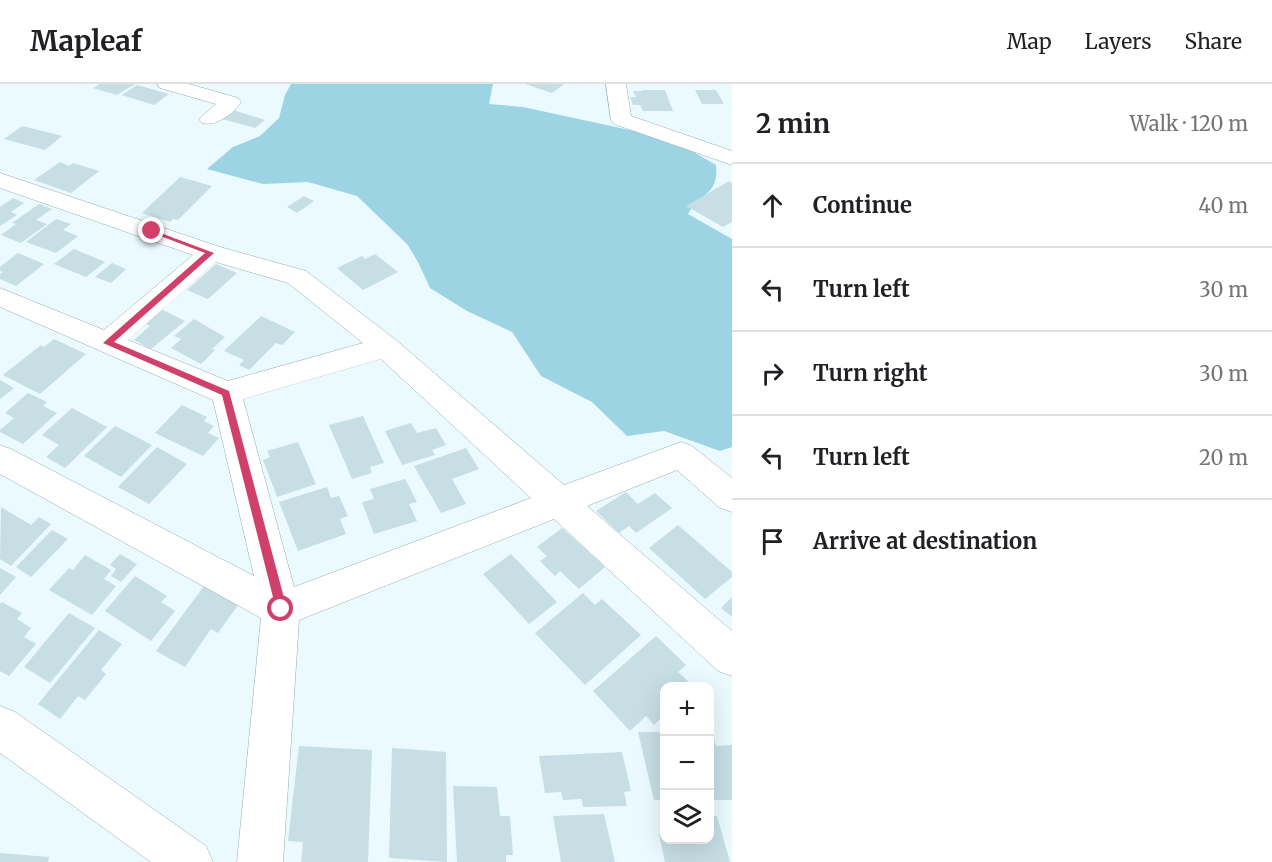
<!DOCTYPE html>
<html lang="en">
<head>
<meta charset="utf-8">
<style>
  :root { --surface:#fff; --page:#f6f6f6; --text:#202124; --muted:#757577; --line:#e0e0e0 }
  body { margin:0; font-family:Merriweather,serif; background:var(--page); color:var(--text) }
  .controls { position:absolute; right:18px; bottom:18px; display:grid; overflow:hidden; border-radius:12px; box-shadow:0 6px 24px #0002 }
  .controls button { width:54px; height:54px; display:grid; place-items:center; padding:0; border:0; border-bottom:2px solid var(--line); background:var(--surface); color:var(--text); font:30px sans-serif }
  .stop { position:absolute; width:18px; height:18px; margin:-14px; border:4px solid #cf416b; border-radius:50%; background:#fff }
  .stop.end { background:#cf416b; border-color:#fff; box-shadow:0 2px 6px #0008 }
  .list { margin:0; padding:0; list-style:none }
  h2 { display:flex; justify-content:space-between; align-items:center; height:78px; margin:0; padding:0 24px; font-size:26px }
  h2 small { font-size:20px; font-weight:400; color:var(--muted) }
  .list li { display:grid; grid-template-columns:39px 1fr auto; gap:18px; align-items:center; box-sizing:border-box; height:84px; padding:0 24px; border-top:2px solid var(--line) }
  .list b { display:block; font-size:22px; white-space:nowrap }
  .list em { font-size:20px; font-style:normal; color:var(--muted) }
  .icon { flex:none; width:33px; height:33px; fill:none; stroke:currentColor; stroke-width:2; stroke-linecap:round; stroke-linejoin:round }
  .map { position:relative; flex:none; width:732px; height:778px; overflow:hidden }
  header { display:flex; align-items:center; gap:36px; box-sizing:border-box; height:84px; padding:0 30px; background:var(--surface); border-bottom:2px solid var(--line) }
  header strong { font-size:28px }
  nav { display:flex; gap:33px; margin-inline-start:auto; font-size:21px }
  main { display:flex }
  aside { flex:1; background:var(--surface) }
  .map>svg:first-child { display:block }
</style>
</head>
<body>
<header>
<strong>Mapleaf</strong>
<nav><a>Map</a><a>Layers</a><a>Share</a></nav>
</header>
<main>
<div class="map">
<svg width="732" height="778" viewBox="0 0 732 778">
  <rect width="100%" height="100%" fill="#ebfafe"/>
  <path fill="#9dd4e4" d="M291,0h202l-4,20 34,3 125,27 42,16 26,15c3,30 -15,27 -28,49l44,25v208l-12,4 -56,-20 -37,5 -35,-34 -51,-26 -29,-44 -45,-21 -37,-23 -12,-26 -11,-18 -50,-48 -49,-14 -45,2 -56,-15 26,-22 27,-11 19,-18 6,-23z"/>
  <g fill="#c6dee4">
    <polygon points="100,0 135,0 117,11 93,4"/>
    <polygon points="525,0 564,0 552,9"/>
    <polygon points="137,1 169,10 154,21 122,11"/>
    <polygon points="642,6 665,6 673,27 643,27 640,21 633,21 630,13 636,13 633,7 643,7"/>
    <polygon points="695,6 716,6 724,20 702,20"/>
    <polygon points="233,26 265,36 255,44 222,35"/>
    <polygon points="22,42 62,52 45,66 4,55"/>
    <polygon points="60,78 69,82 73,79 99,87 71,109 34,96"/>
    <polygon points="180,93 212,102 178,136 173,135 170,138 142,129"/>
    <polygon points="729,97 732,99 732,138 723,143 686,122"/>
    <polygon points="304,112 314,117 297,129 287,123"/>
    <polygon points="13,114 24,119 11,128 17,131 0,142 0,123"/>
    <polygon points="39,120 52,125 36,136 47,140 21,159 1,151 16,140 12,139"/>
    <polygon points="56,135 71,140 63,146 78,152 56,169 26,158"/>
    <polygon points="74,165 105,178 86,193 54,180"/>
    <polygon points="18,169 44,180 16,202 0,195 0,190 3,188 0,187 0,183"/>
    <polygon points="375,170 398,188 363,206 337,184 362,172 365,175"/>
    <polygon points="112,179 126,185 111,199 95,193"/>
    <polygon points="216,180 237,189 208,215 187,206"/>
    <polygon points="161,225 185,237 151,265 134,256 150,242 144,239"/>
    <polygon points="261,232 295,248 282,261 276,259 249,286 239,281 244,276 224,267"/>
    <polygon points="194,235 225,253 212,265 215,266 201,280 171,264 181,255 174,252"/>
    <polygon points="54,255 86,270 40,310 3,291 41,261 44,263"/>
    <polygon points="0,296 14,304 0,315"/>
    <polygon points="28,309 47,318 43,322 57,329 23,360 0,348 0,346 14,334 5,329"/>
    <polygon points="182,321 207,333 204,337 214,342 208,349 219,354 203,372 155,349"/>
    <polygon points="72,324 107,343 65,384 46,373 59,361 42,351"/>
    <polygon points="363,332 384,379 370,383 372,389 352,395 329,341"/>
    <polygon points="411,339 417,349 436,344 446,361 432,366 435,371 402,381 385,347"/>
    <polygon points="115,342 152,361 121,393 84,372"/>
    <polygon points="298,358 316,400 277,413 263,376 270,373 267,367"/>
    <polygon points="157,363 187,380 149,420 118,403"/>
    <polygon points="466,364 479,385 452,395 466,420 441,429 414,382"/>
    <polygon points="405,395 417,418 409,420 417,437 374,450 362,418 374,415 370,405"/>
    <polygon points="327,403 331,414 339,412 348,432 340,435 346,450 298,467 279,418"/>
    <polygon points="626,408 638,420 655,409 672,424 636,449 629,442 619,449 596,427"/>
    <polygon points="1,423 31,441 39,433 51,440 11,482 0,475"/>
    <polygon points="678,441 732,488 732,493 705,515 649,464"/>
    <polygon points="562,444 605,483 579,505 560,487 555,492 540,477 547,472 537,463"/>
    <polygon points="52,446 68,455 31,493 16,483"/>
    <polygon points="120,470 137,480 121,498 111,492 116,485 110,481"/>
    <polygon points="511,470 557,518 529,540 483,490"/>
    <polygon points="85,471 111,486 104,495 116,502 92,531 49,506 69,484 73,486"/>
    <polygon points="0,484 16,493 0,511"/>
    <polygon points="135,492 167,512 161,518 175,527 151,557 105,527"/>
    <polygon points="204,502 238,521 218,549 211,545 185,583 156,567"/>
    <polygon points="583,509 595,521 602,515 641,551 585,601 535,549"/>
    <polygon points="732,513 732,533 721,524"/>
    <polygon points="2,518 22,529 17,535 31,544 24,553 36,560 9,592 0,587 0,520"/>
    <polygon points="69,529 95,544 50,599 24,583"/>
    <polygon points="99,546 122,560 101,586 106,590 85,616 78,612 60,635 38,620"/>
    <polygon points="656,552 686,581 678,588 693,602 664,602 664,631 654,641 646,632 630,647 593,607"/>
    <polygon points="638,648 664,648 664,716 654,716"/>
    <polygon points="710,648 712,648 716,662 732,661 732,716 710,716"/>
    <polygon points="299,662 372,666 368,778 301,778 303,758 288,757"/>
    <polygon points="392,664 446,668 447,778 389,774"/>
    <polygon points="622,668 631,707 624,708 627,722 583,723 582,715 563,716 561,708 545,709 539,672"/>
    <polygon points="453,702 497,703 500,732 510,732 513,771 506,771 506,778 457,778"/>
    <polygon points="604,730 615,778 561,778 553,732"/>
    <polygon points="710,732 717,732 730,778 665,778 659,750 664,750 664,756 710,756"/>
    <polygon points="0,769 49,773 48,778 0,778"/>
  </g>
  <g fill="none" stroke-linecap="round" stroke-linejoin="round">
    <defs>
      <g id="minor">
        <path d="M157,0h32l49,14 3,4c-8,12 -25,25 -39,21l-3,-4 17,-15 -56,-16z"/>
        <polygon points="606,0 626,0 631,32 732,67 732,81 614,40 611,36"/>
        <path d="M0,89l220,74 86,24 90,69 168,145 117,-43 11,4 40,32v34l-12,-4 -43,-38 -90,36 145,125v45l-14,-5 -164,-152 -255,101 -16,242h-46l24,-244 -261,-144v-29l11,4 243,127 -41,-176 -213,-93v-19l104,42 89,-75 -193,-67zM216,178l72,21 75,60 -135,38 -100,-41zM381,275l150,139 -237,89 -51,-188z"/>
        <polygon points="0,622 15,628 206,762 213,778 151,778 0,669"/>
      </g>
    </defs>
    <use href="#minor" stroke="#95acb2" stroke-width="1"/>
    <use href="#minor" fill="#fff" fill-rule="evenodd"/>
  </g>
  <polygon fill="#cf416b" points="150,145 214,169 114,258 229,307 287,525 281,530 276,525 222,311 103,259 205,169 150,148"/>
</svg>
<div class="controls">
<button>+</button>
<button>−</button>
<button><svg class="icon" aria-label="layers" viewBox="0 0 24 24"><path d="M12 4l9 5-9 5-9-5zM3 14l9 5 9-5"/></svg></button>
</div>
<div class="stop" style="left:281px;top:525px"></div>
<div class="stop end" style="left:152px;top:147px"></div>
</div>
<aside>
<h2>2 min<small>Walk · 120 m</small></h2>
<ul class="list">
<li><svg class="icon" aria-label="ahead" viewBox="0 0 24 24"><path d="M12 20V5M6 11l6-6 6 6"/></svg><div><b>Continue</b></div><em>40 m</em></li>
<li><svg class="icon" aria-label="left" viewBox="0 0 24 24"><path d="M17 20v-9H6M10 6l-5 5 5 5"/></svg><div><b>Turn left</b></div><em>30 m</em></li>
<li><svg class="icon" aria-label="right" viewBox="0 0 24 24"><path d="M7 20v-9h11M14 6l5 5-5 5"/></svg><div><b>Turn right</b></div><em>30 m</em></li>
<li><svg class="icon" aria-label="left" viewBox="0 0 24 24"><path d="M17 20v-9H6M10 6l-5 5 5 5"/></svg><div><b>Turn left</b></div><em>20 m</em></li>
<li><svg class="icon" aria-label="arrive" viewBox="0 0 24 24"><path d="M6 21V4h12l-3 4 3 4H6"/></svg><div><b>Arrive at destination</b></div></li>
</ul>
</aside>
</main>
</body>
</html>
